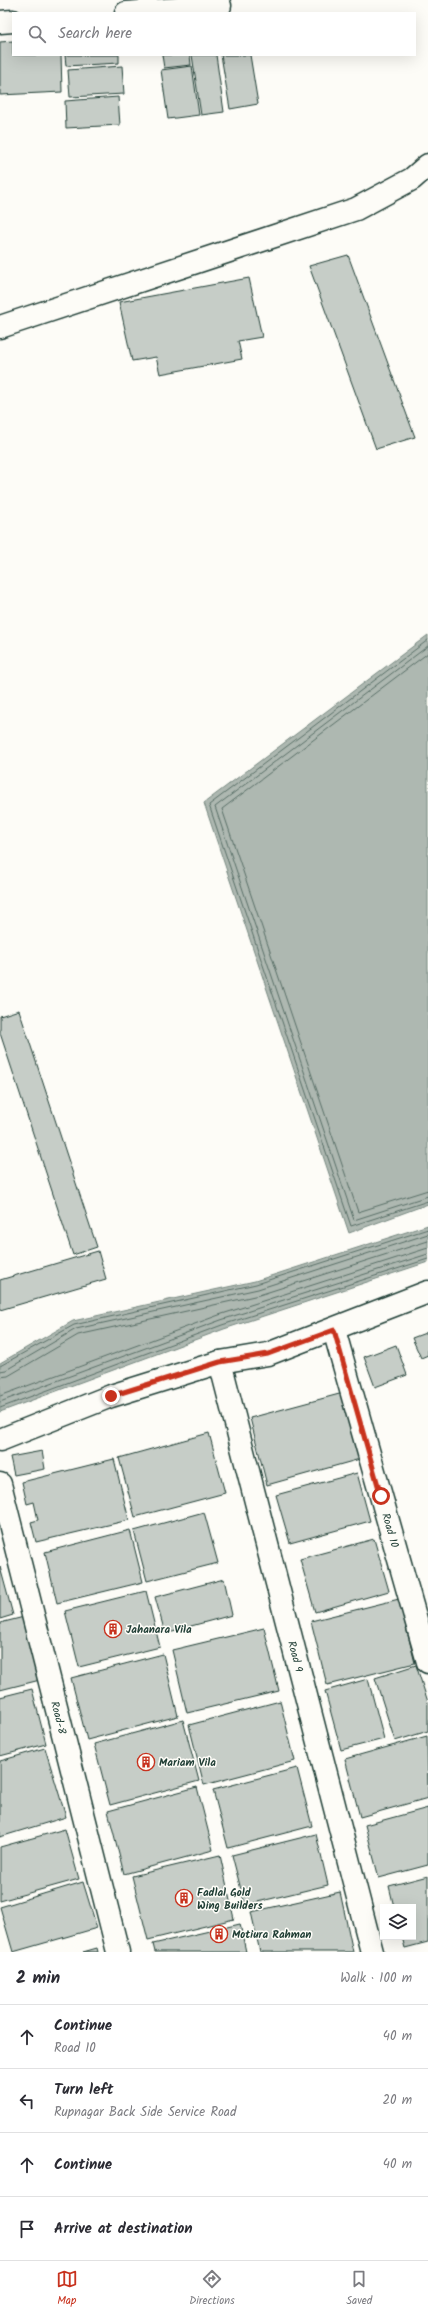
<!DOCTYPE html>
<html lang="en">
<head>
<meta charset="utf-8">
<style>
  :root { --surface:#fff; --page:#f2f2f3; --text:#2b2b33; --muted:#7c7c81; --line:#e1e1e2; --accent:#c8321e }
  body { margin:0; font-family:Kalam,sans-serif; background:var(--page); color:var(--text) }
  .controls { position:absolute; right:12px; bottom:12px; display:grid; overflow:hidden; border-radius:0px; box-shadow:0 4px 16px #0002 }
  .controls button { width:36px; height:36px; display:grid; place-items:center; padding:0; border:0; border-bottom:1px solid var(--line); background:var(--surface); color:var(--text); font:20px sans-serif }
  .stop { position:absolute; width:12px; height:12px; margin:-9px; border:3px solid #c8321e; border-radius:50%; background:#fff }
  .stop.end { background:#c8321e; border-color:#fff; box-shadow:0 1px 4px #0008 }
  .list { margin:0; padding:0; list-style:none }
  h2 { display:flex; justify-content:space-between; align-items:center; height:52px; margin:0; padding:0 16px; font-size:17px }
  h2 small { font-size:13px; font-weight:400; color:var(--muted) }
  .list li { display:grid; grid-template-columns:26px 1fr auto; gap:12px; align-items:center; box-sizing:border-box; height:64px; padding:0 16px; border-top:1px solid var(--line) }
  .list b { display:block; font-size:15px; white-space:nowrap }
  .list p { margin:0; font-size:13px; white-space:nowrap; color:var(--muted) }
  .list em { font-size:13px; font-style:normal; color:var(--muted) }
  .icon { flex:none; width:22px; height:22px; fill:none; stroke:currentColor; stroke-width:2; stroke-linecap:round; stroke-linejoin:round }
  .map { position:relative; flex:none; width:428px; height:1952px; overflow:hidden }
  .search { position:absolute; background:var(--surface); box-shadow:0 4px 16px #0002; left:12px; right:12px; top:12px; height:44px; display:flex; align-items:center; gap:10px; box-sizing:border-box; padding:0 14px; border-radius:0px; color:var(--muted); font-size:15px }
  .sheet { height:308px; background:var(--surface) }
  nav { display:flex; justify-content:space-around; align-items:center; box-sizing:border-box; height:56px; border-top:1px solid var(--line); background:var(--surface); font-size:11px; color:var(--muted) }
  nav a { display:grid; justify-items:center; gap:2px }
  nav .on { color:var(--accent) }
  .map>svg:first-child { display:block }
</style>
</head>
<body>
<div class="map">
<svg width="428" height="1952" viewBox="0 0 428 1952">
  <rect width="100%" height="100%" fill="#fdfcf7"/>
  <filter id="ink" filterUnits="userSpaceOnUse"><feTurbulence type="fractalNoise" baseFrequency=".025" numOctaves="2"/><feDisplacementMap in="SourceGraphic" scale="8" xChannelSelector="R" yChannelSelector="G"/><feConvolveMatrix kernelMatrix="1 2 1 2 8 2 1 2 1" color-interpolation-filters="sRGB"/></filter>
  <g filter="url(#ink)">
    <g fill="#aeb8b1" stroke="#75877f">
      <polygon points="428,635 428,1204 349,1233 204,803"/>
      <polygon points="428,1225 428,1262 224,1329 0,1412 0,1363 73,1321 255,1281"/>
    </g>
    <g fill="none" stroke-linecap="round" stroke-linejoin="round">
      <g stroke="#586e66" stroke-width="1">
        <polyline points="428,640 209,805 351,1226 428,1201"/>
        <polyline points="428,646 215,807 354,1220 428,1196"/>
        <polyline points="428,653 222,809 358,1212 428,1190"/>
        <polyline points="0,1366 74,1325 256,1284 428,1229"/>
        <polyline points="0,1371 6,1370 76,1329 258,1289 428,1234"/>
        <polyline points="0,1377 8,1376 78,1335 259,1295 428,1241"/>
        <polyline points="0,1396 219,1315 428,1248"/>
        <polyline points="0,1402 221,1320 428,1254"/>
        <polyline points="0,1408 222,1325 428,1259"/>
      </g>
    </g>
    <g fill="#c6cdc7" stroke="#1f3d34">
      <polygon points="13,41 13,55 61,55 62,92 0,95 0,42"/>
      <polygon points="65,55 119,55 119,63 66,66"/>
      <polygon points="162,55 190,55 191,65 164,68"/>
      <polygon points="192,55 216,55 224,112 201,115"/>
      <polygon points="221,55 250,55 258,104 230,109"/>
      <polygon points="122,66 124,94 70,97 68,70"/>
      <polygon points="192,66 199,115 168,119 161,70"/>
      <polygon points="118,97 120,125 66,128 65,101"/>
      <polygon points="348,255 415,437 376,449 309,266"/>
      <polygon points="249,278 262,337 238,341 242,359 160,374 156,357 132,361 119,302"/>
      <polygon points="19,1010 97,1247 73,1255 0,1033 0,1016"/>
      <polygon points="98,1251 106,1279 0,1310 0,1280"/>
      <polygon points="428,1332 428,1355 421,1358 412,1338"/>
      <polygon points="396,1345 407,1375 375,1387 364,1357"/>
      <polygon points="343,1393 360,1459 267,1485 250,1418"/>
      <polygon points="209,1433 225,1493 135,1517 119,1458"/>
      <polygon points="42,1451 45,1469 14,1475 10,1457"/>
      <polygon points="114,1459 129,1520 36,1542 31,1522 38,1520 34,1502 27,1504 22,1482"/>
      <polygon points="357,1473 370,1521 290,1543 276,1495"/>
      <polygon points="204,1512 218,1563 147,1581 134,1531"/>
      <polygon points="130,1530 143,1582 57,1603 45,1552"/>
      <polygon points="374,1539 389,1591 315,1612 300,1559"/>
      <polygon points="0,1567 13,1615 0,1619"/>
      <polygon points="224,1579 232,1615 165,1633 155,1597"/>
      <polygon points="146,1591 160,1647 79,1667 65,1611"/>
      <polygon points="399,1599 415,1663 327,1685 311,1621"/>
      <polygon points="32,1615 48,1678 0,1690 0,1623"/>
      <polygon points="264,1628 279,1691 187,1713 172,1650"/>
      <polygon points="163,1654 178,1716 87,1740 71,1678"/>
      <polygon points="416,1665 428,1702 428,1731 395,1741 375,1678"/>
      <polygon points="368,1679 384,1739 341,1750 325,1691"/>
      <polygon points="32,1689 46,1744 0,1756 0,1697"/>
      <polygon points="280,1701 295,1761 204,1785 189,1725"/>
      <polygon points="183,1720 199,1781 110,1805 94,1744"/>
      <polygon points="427,1736 428,1798 360,1817 345,1759"/>
      <polygon points="45,1748 66,1817 0,1837 0,1761"/>
      <polygon points="297,1768 312,1826 228,1848 213,1790"/>
      <polygon points="197,1787 213,1850 124,1874 108,1811"/>
      <polygon points="428,1808 428,1865 379,1878 365,1825"/>
      <polygon points="65,1829 79,1879 0,1901 0,1847"/>
      <polygon points="316,1834 328,1885 245,1905 232,1855"/>
      <polygon points="220,1855 234,1919 148,1940 132,1876"/>
      <polygon points="428,1876 428,1942 405,1948 402,1937 413,1937 413,1907 394,1907 389,1886"/>
      <polygon points="83,1882 97,1928 13,1952 0,1907"/>
      <polygon points="340,1892 353,1952 260,1952 251,1912"/>
      <polygon points="240,1924 246,1952 155,1952 153,1944"/>
      <polygon points="97,1948 98,1952 83,1952"/>
    </g>
    <g fill="none" stroke-linecap="round" stroke-linejoin="round">
      <defs>
        <g id="minor">
          <polyline points="126,13 220,6"/>
          <polyline points="0,22 13,21"/>
          <polyline points="0,327 356,209 412,179 428,165"/>
          <path id="s1" d="M334,1330l94,332"/>
          <path id="s2" d="M220,1362l152,590"/>
          <polyline points="0,1440 111,1396 220,1362 268,1354 428,1292"/>
          <path id="s3" d="M0,1484l118,468"/>
        </g>
      </defs>
      <use href="#minor" stroke="#1f3d34" stroke-width="25"/>
      <use href="#minor" stroke="#fdfcf7" stroke-width="22"/>
    </g>
  </g>
  <g fill="none" stroke-linecap="round" stroke-linejoin="round" filter="url(#ink)">
    <polyline stroke="#c8321e" stroke-width="5" points="111,1396 220,1362 268,1354 334,1330 381,1496"/>
  </g>
  <defs>
    <symbol id="building-ring" viewBox="-11 -11 22 22"><circle r="9.5" fill="#fdfcf7" stroke="#c8321e" stroke-width="1.5"/><path d="M-4-6H4V6H1V3H-1V6H-4ZM-2.5-4.3h1.7v1.8h-1.7ZM.8-4.3h1.7v1.8H.8ZM-2.5-1h1.7V.8h-1.7ZM.8-1h1.7V.8H.8Z" fill="#c8321e"/></symbol>
  </defs>
  <g fill-rule="evenodd">
    <use href="#building-ring" x="103" y="1619" width="20" height="20"/>
    <use href="#building-ring" x="136" y="1752" width="20" height="20"/>
    <use href="#building-ring" x="174" y="1888" width="20" height="20"/>
    <use href="#building-ring" x="209" y="1924" width="20" height="20"/>
  </g>
  <g text-anchor="middle" stroke-width="3" stroke-linejoin="round" paint-order="stroke">
    <g font-size="11" fill="#1f3d34" stroke="#fdfcf7">
      <text dy="4" stroke="none"><textPath href="#s1" startOffset="208">Road 10</textPath></text>
      <text dy="4" stroke="none"><textPath href="#s2" startOffset="304">Road 9</textPath></text>
      <text dy="4" stroke="none"><textPath href="#s3" startOffset="241">Road-8</textPath></text>
    </g>
    <g font-size="11" font-weight="bold" fill="#1f3d34" stroke="#fdfcf7" text-anchor="start">
      <text x="126" y="1633">Jahanara Vila</text>
      <text x="159" y="1766">Mariam Vila</text>
      <text x="197" y="1896">Fadlal Gold<tspan x="197" dy="13">Wing Builders</tspan></text>
      <text x="232" y="1938">Motiura Rahman</text>
    </g>
  </g>
</svg>
<div class="controls">
<button><svg class="icon" aria-label="layers" viewBox="0 0 24 24"><path d="M12 4l9 5-9 5-9-5zM3 14l9 5 9-5"/></svg></button>
</div>
<div class="stop" style="left:381px;top:1496px"></div>
<div class="stop end" style="left:111px;top:1396px"></div>
<div class="search"><svg class="icon" aria-label="search" viewBox="0 0 24 24"><circle cx="10" cy="10" r="6"/><path d="M15 15l6 6"/></svg>Search here</div>
</div>
<section class="sheet">
<h2>2 min<small>Walk · 100 m</small></h2>
<ul class="list">
<li><svg class="icon" aria-label="ahead" viewBox="0 0 24 24"><path d="M12 20V5M6 11l6-6 6 6"/></svg><div><b>Continue</b><p>Road 10</p></div><em>40 m</em></li>
<li><svg class="icon" aria-label="left" viewBox="0 0 24 24"><path d="M17 20v-9H6M10 6l-5 5 5 5"/></svg><div><b>Turn left</b><p>Rupnagar Back Side Service Road</p></div><em>20 m</em></li>
<li><svg class="icon" aria-label="ahead" viewBox="0 0 24 24"><path d="M12 20V5M6 11l6-6 6 6"/></svg><div><b>Continue</b></div><em>40 m</em></li>
<li><svg class="icon" aria-label="arrive" viewBox="0 0 24 24"><path d="M6 21V4h12l-3 4 3 4H6"/></svg><div><b>Arrive at destination</b></div></li>
</ul>
</section>
<nav>
<a class="on"><svg class="icon" aria-label="map" viewBox="0 0 24 24"><path d="M3 6l6-2 6 2 6-2v14l-6 2-6-2-6 2zM9 4v14M15 6v14"/></svg>Map</a>
<a><svg class="icon" aria-label="directions" viewBox="0 0 24 24"><path d="M12 3l9 9-9 9-9-9zM9 14v-3h6M13 9l2 2-2 2"/></svg>Directions</a>
<a><svg class="icon" aria-label="saved" viewBox="0 0 24 24"><path d="M7 4h10v16l-5-4-5 4z"/></svg>Saved</a>
</nav>
</body>
</html>
